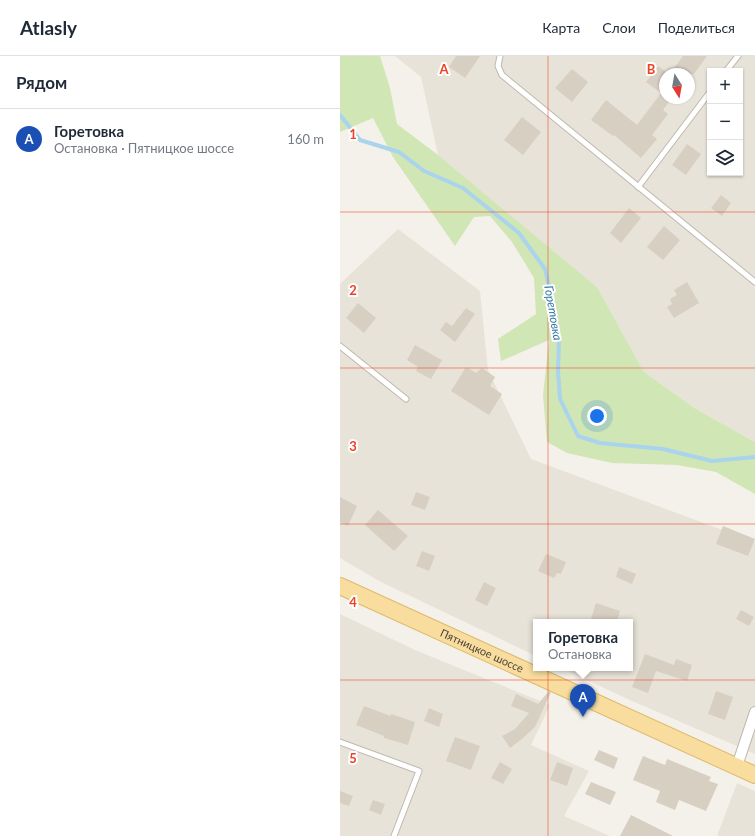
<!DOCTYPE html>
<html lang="ru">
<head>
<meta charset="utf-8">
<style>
  :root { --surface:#fff; --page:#f2f2f3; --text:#1f2937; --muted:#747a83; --line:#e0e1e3; --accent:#2563eb }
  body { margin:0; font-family:Lato,sans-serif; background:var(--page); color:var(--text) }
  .controls { position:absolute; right:12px; top:12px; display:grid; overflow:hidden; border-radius:0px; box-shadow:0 1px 3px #0004 }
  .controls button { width:36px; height:36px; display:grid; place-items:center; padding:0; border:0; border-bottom:1px solid var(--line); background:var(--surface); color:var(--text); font:20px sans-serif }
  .compass { position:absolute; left:319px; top:12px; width:36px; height:36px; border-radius:50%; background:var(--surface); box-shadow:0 1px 3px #0004; rotate:169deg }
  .you { position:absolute; left:257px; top:360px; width:14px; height:14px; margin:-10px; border:3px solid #fff; border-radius:50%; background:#1a73e8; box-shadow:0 0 0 6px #1a73e833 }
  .badge { display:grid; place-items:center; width:26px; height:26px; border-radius:50%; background:var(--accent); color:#fff; font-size:13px; font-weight:700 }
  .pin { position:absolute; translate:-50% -33px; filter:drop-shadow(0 1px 2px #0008) }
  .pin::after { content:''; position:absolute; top:21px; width:14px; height:12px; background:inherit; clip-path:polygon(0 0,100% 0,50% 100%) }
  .popup { position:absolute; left:193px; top:563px; width:100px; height:52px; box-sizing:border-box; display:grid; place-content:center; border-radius:0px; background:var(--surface); filter:drop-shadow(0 1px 3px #0005); font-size:13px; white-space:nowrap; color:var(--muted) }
  .popup b { font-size:15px; color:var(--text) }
  .popup::after { content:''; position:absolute; left:50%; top:100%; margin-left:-8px; border:8px solid transparent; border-top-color:var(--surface) }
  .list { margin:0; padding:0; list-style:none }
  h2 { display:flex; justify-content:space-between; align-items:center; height:52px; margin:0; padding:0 16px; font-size:17px }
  h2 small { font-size:13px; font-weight:400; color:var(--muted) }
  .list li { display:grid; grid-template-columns:26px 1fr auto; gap:12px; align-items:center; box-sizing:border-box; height:60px; padding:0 16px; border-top:1px solid var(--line) }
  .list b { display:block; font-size:15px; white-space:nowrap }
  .list p { margin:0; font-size:13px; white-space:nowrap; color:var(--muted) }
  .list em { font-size:13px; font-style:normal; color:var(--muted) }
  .icon { flex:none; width:22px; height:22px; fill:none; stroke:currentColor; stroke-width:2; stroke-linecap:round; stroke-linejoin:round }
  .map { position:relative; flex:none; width:415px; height:780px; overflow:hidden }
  header { display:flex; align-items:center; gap:24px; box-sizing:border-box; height:56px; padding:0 20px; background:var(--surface); border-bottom:1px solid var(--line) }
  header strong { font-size:19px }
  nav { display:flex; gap:22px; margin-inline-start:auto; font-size:14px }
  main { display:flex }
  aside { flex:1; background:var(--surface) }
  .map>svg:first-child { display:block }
</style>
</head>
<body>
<header>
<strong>Atlasly</strong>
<nav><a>Карта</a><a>Слои</a><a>Поделиться</a></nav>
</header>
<main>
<aside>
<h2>Рядом<small></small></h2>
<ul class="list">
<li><span class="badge" style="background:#1a4fb4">A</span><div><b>Горетовка</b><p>Остановка · Пятницкое шоссе</p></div><em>160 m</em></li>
</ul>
</aside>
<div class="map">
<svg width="415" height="780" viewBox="0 0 415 780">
  <rect width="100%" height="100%" fill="#f4f1ea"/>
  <g fill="#e8e3d8" fill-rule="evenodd">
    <path d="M55,0h360v386l-59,-33 -52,-37 -47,-85 -159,-132 -17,-78zM370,15h30v102h-30zM325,18h24v24h-24z"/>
    <polygon points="58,173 140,235 148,314 191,403 415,486 415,698 292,645 221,612 290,612 290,566 196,566 196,600 41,526 0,502 0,228"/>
    <polygon points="0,558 75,594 210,649 191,689 249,715 224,760 270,780 0,780"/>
    <polygon points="397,727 415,735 415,780 377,780"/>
  </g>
  <polygon fill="#d1e6b5" points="0,0 40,0 50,32 57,68 98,99 257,231 304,316 356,353 415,386 415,438 376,416 337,409 272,407 227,397 207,386 203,339 209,284 161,305 158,283 196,258 194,222 172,186 150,160 134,161 115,190 53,101 33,62 0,76"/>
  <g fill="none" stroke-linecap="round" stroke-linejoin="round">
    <polyline stroke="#aad3ed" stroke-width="4" points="0,59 20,84 59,96 84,115 123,132 179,177 205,213 214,251 219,286 218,315 220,343 238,380 260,387 323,393 372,405 415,401"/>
  </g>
  <g fill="#d8cfc3">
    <polygon points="116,0 140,0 125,22 109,11"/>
    <polygon points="343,0 367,0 354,18 330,18"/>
    <polygon points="318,10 325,15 325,42 332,42 323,54 328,58 312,79 317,83 301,102 274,79 273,80 251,64 266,44 297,69 321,37 306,26"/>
    <polygon points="232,13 248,26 232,46 215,32"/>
    <polygon points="182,61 201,76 183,99 164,84"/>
    <polygon points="347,88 361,98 346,119 332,109"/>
    <polygon points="381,139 391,147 382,160 371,152"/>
    <polygon points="289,152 301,162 281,187 270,177"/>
    <polygon points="324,170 340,184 323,204 307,191"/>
    <polygon points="347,226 359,247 334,262 327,251 332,248 330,243 337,239 334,234"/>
    <polygon points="18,247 36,262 24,277 6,262"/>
    <polygon points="126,252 135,258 115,286 100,274 106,266 112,270"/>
    <polygon points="75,289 102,304 91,323 76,315 78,311 67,304"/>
    <polygon points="126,311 136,317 142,312 155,321 150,330 162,338 149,359 111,335"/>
    <polygon points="76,436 90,441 85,454 71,449"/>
    <polygon points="0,441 17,450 8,470 0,466"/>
    <polygon points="38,454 68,480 54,495 25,469"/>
    <polygon points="383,470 415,483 408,500 376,488"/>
    <polygon points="82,495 95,500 89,515 76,510"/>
    <polygon points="206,498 226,506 221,518 217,517 214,522 198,515"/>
    <polygon points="279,511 296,518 292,528 276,521"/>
    <polygon points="144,526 156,532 147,550 135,544"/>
    <polygon points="256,547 280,555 277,566 250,566"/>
    <polygon points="401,554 414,561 409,570 396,563"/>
    <polygon points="305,598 334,609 336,603 352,609 347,625 316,615 308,637 292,631"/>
    <polygon points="209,635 211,636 195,671 183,682 170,692 162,680 175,673 189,657 171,650 176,638 198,648"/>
    <polygon points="376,635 393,641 385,664 368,658"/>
    <polygon points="24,650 51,660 51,658 75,666 68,689 44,682 44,680 16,669"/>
    <polygon points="89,652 103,658 99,671 84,665"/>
    <polygon points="115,681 140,690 131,714 106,705"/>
    <polygon points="259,694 278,702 274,713 254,704"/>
    <polygon points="303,700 325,709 327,703 371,721 369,725 378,728 366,755 339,744 335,754 316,746 320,735 293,724"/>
    <polygon points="160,706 172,713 163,728 151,722"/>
    <polygon points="217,706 233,712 227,730 210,724"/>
    <polygon points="251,726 276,736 270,749 245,738"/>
    <polygon points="0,735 13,740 9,750 0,747"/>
    <polygon points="33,744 45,748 41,759 29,754"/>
    <polygon points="291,759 333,780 280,780"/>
  </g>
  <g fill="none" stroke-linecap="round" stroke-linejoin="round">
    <defs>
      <g id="service">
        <polyline points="160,0 158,10 162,19 415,226"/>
        <polyline points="386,15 398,0"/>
        <polyline points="298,131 370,36"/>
        <polyline points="0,290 66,343"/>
        <polyline points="0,686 79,715 54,780"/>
      </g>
      <polyline id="minor" points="397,710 415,656"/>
      <g id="primary">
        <path id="s1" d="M0,530l415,189"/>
      </g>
    </defs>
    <use href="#service" stroke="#bfb8ad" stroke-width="7"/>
    <use href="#minor" stroke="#bfb8ad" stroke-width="12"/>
    <use href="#primary" stroke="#deba6e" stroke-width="18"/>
    <use href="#service" stroke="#fff" stroke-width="5"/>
    <use href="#minor" stroke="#fff" stroke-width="10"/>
    <use href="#primary" stroke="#f9dd9e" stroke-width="16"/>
  </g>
  <path fill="none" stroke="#ee4127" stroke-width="1" stroke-opacity="0.55" d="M208,0v780M0,156h415M0,312h415M0,468h415M0,624h415"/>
  <g text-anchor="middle" stroke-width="4" stroke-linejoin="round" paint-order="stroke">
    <g font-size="11" fill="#484138" stroke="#fff">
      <text dy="4" stroke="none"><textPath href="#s1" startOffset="156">Пятницкое шоссе</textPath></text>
    </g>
    <g font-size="12" font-style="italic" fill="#3579a7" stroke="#fff">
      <text transform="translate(213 257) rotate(80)" y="4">Горетовка</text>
    </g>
  </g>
  <g font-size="13" text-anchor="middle" font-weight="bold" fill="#ee4127" stroke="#fff" stroke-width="4" stroke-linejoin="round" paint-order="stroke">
    <text x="104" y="18">A</text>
    <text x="311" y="18">B</text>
    <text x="13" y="83">1</text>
    <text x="13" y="239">2</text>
    <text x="13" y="395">3</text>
    <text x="13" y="551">4</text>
    <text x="13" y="707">5</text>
  </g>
</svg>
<div class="controls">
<button>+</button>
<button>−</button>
<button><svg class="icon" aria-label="layers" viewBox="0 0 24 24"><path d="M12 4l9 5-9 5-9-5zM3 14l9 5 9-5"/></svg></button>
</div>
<svg class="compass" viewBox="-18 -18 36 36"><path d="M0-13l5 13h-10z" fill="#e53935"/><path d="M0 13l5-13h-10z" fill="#747a83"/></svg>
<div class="you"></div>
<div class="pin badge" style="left:243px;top:661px;background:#1a4fb4">A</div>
<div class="popup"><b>Горетовка</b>Остановка</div>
</div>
</main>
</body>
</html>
